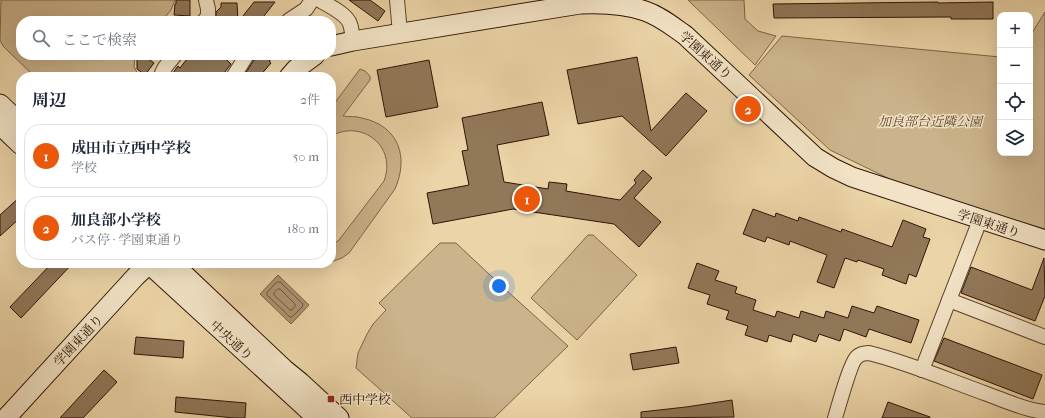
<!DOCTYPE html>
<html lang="ja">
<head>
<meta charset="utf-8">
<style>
  :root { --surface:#fff; --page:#f2f2f3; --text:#1f2937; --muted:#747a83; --line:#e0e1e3; --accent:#ea580c }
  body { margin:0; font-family:"IM FELL French Canon","Noto Serif JP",serif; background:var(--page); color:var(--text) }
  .controls { position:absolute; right:12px; top:12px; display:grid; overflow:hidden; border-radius:8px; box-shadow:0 4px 16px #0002 }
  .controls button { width:36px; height:36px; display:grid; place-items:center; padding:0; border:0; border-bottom:1px solid var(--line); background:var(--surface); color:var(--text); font:20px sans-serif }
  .you { position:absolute; left:499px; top:286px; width:14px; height:14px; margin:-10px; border:3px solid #fff; border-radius:50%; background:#1a73e8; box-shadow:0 0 0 6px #1a73e833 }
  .badge { display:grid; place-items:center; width:26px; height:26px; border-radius:50%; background:var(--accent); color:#fff; font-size:13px; font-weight:700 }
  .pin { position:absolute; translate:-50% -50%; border:2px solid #fff; box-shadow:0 1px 4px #0006 }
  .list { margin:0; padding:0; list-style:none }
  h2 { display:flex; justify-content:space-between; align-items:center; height:52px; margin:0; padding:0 16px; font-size:17px }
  h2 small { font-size:13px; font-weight:400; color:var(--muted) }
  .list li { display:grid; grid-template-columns:26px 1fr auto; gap:12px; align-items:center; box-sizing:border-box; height:64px; margin:0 8px 8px; padding:0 8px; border:1px solid var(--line); border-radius:16px }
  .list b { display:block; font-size:15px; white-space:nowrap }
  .list p { margin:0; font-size:13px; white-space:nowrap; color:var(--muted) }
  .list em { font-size:13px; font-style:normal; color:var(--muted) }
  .icon { flex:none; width:22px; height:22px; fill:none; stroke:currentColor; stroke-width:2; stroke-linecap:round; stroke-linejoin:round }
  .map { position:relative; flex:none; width:1045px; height:418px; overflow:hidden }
  .search { position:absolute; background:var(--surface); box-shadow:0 4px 16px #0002; left:16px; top:16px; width:320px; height:44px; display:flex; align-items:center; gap:10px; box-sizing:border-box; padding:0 14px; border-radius:16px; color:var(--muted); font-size:15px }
  .panel { position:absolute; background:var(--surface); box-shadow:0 4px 16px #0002; left:16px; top:72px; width:320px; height:196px; border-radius:16px }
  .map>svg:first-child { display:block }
</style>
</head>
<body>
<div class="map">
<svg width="1045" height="418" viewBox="0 0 1045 418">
  <rect width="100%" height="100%" fill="#ebd4a7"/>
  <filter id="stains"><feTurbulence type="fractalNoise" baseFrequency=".005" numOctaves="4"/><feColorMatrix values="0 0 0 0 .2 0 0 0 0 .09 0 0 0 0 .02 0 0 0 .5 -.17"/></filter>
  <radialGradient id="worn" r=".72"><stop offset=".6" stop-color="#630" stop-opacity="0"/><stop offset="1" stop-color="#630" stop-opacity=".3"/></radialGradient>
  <g fill="#cbb38b" stroke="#7d6448">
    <polygon points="1,0 175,0 171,10 162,21 21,21 21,55 135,55 134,67 140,77 35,77 3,46 0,40"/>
    <polygon points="688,0 744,0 745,19 758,31 776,36 755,65"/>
    <polygon points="1045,12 1045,229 906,187 830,150 749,75 782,36 1000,57 1000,153 1030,153 1030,36"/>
    <path d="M360,69l5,2 5,5v4l-27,36c6,1 13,0 19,2 37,8 47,39 33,71l-46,64 -7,5 -11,4v-16l8,-6 45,-59c13,-35 -22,-62 -53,-45v-28z"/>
    <polygon points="588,235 593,235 637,275 577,340 531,298"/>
    <polygon points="440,243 456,243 506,290 568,346 494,418 412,418 356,368 358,353 367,334 373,324 386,310 379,303"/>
  </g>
  <polygon fill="#ab9370" stroke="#796045" points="278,275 309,305 291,324 260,294"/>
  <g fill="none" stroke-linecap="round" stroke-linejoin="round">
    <g stroke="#6d543a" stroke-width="1">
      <polygon points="277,282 280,282 303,304 302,307 292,317 290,317 267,295 267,293"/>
      <polygon points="278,289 280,289 295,304 295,306 292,310 290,310 274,295 274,293"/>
    </g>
  </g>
  <g fill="#917859" stroke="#2f1404">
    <polygon points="176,0 190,0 190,16 174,15 175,4 176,4"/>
    <polygon points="349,0 370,0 385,11 378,21"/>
    <polygon points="254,2 275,2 260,21 239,21"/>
    <polygon points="938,2 938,3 993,2 993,19 951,19 951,17 774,18 773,4"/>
    <polygon points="221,3 237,3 238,21 215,21 216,16 216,12 221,7"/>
    <polygon points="137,55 143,55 154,63 145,75 137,69"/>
    <polygon points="190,55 221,55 231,64 221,77 170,77 178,66 180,68"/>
    <polygon points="256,55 278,55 269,61 271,63 259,77 243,77 254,60"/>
    <polygon points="637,57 651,131 686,93 707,111 666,156 622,116 578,124 567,70"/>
    <polygon points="429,60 438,107 386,117 377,70"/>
    <polygon points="542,102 549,135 497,145 504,182 548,189 549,182 567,184 566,191 620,200 636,183 634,180 643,170 652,178 634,198 661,222 639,247 614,224 513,209 433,224 427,193 469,185 462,151 468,150 462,118"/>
    <polygon points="21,196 21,217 0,236 0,215"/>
    <polygon points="753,209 775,217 776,213 798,221 799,217 841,232 842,229 892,247 903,220 926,229 923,237 930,239 916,277 909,274 906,284 882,275 884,269 858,260 857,262 845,258 834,288 817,282 827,255 790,241 789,245 767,237 765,242 743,234"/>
    <polygon points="1044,258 1045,296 1035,321 961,293 971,267 1032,290"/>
    <polygon points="52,263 73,263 21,318 10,307"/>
    <polygon points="697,263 719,271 715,280 737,287 735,293 756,300 753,310 775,317 777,311 799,318 801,311 824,318 826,311 848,318 852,306 874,313 877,306 919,320 911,343 869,329 866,337 844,329 840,341 819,334 816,342 793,334 791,342 769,335 767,342 745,335 748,326 726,319 729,311 707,304 710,295 688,288"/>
    <polygon points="136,337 184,341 183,358 134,354"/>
    <polygon points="944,338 1042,375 1033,399 934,361"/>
    <polygon points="676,347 679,363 633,370 630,354"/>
    <polygon points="104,370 117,382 83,418 60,418"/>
    <polygon points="176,397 246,403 245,418 234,418 175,412"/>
    <polygon points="732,400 734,417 641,418 641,412 686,407"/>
    <polygon points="888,402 930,417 930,418 882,418"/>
  </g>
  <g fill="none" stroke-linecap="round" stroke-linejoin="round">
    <defs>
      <g id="street">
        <path d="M319,0c9,5 28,14 31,24 2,5 2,11 3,17"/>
        <polyline points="397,0 400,33"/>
        <polyline points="204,21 208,16 208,9 206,0"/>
        <polyline points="288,21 306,9 312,0"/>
        <path d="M161,77c1,-9 9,-15 14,-22"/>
        <polyline points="233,77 247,55"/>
        <polyline points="949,300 1045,337"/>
        <polyline points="922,370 980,220"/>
        <path d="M835,418c3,-10 16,-57 22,-61 3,-3 8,-4 12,-4 40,10 79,27 118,41 16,6 41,17 58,18"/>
      </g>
      <g id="secondary">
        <path d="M331,46l22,-5 227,-37c22,-1 45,0 65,7 15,5 27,15 40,24l130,122 18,11 19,9 193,63"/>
        <polyline points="289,77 296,69 315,55"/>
        <polyline points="0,104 21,124"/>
        <polyline points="0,125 21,145"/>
        <polyline points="148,263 317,418"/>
        <polyline points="172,263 284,369 300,382 339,418"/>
        <polyline points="6,418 136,276 150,263"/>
      </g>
    </defs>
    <use href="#street" stroke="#5e442d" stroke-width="16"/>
    <use href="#secondary" stroke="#2f1404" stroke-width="21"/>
    <use href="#street" stroke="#f2e3c6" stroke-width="14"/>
    <use href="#secondary" stroke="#f2e3c6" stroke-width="19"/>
  </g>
  <rect fill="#8f2418" stroke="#f2e3c6" stroke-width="1.5" x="327" y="395" width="8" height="8" rx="2"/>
  <g text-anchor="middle" stroke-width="3" stroke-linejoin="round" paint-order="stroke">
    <g font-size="13" fill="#2f1404" stroke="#f2e3c6">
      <text transform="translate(706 55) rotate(42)" y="5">学園東通り</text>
      <text transform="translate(989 223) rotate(18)" y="5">学園東通り</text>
      <text transform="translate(78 340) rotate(-47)" y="5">学園東通り</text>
      <text transform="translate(232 340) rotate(42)" y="5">中央通り</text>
    </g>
    <g font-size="13" font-style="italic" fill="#5e442c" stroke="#f2e3c6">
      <text x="930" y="126">加良部台近隣公園</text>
    </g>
    <g font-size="13" fill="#2f1404" stroke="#f2e3c6" text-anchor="start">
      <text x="339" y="404">西中学校</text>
    </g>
  </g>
  <rect width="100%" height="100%" filter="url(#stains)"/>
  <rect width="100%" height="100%" fill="url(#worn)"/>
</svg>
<div class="controls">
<button>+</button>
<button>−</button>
<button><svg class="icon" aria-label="locate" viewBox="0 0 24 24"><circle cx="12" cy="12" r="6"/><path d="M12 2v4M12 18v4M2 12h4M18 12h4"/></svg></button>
<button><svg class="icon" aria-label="layers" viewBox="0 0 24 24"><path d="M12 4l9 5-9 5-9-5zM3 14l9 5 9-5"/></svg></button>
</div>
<div class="you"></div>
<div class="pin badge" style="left:527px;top:199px">1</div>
<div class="pin badge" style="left:748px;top:109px">2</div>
<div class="search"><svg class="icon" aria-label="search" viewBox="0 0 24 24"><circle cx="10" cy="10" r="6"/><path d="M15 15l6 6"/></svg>ここで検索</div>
<section class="panel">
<h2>周辺<small>2件</small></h2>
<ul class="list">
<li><span class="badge">1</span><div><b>成田市立西中学校</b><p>学校</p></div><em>50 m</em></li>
<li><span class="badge">2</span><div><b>加良部小学校</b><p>バス停 · 学園東通り</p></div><em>180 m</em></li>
</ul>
</section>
</div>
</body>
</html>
